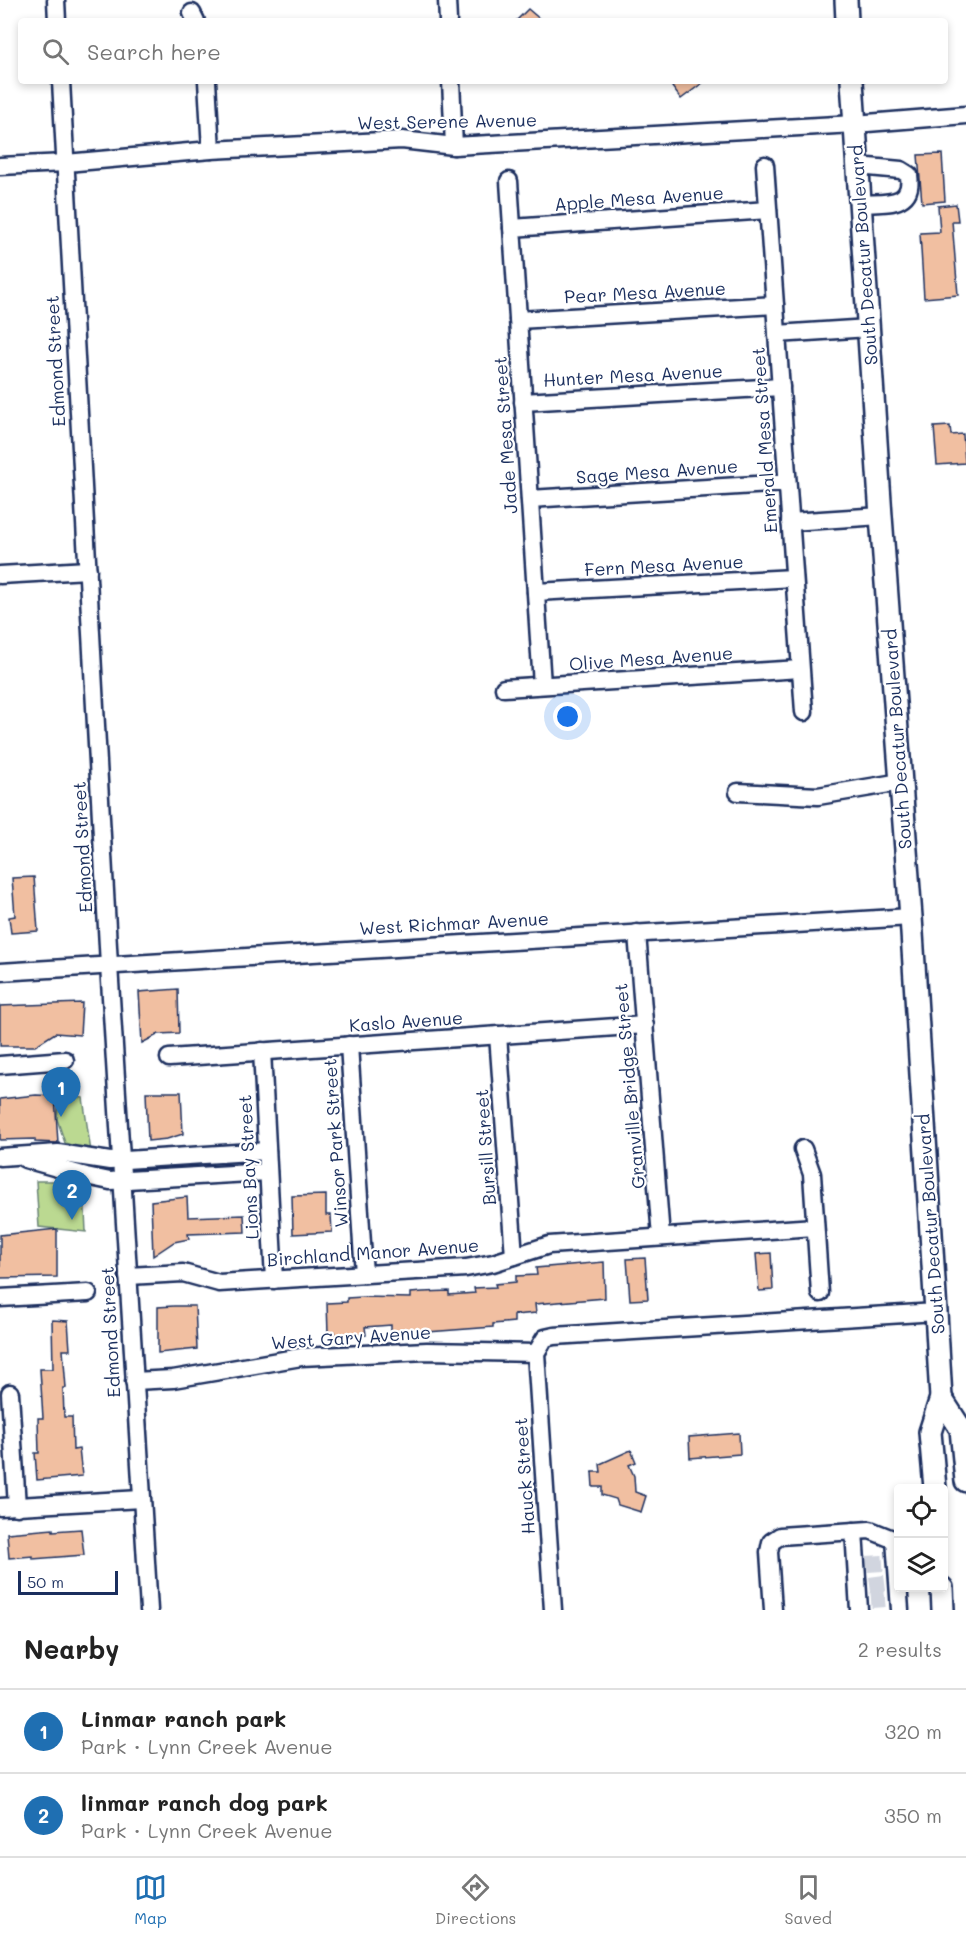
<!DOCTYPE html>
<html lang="en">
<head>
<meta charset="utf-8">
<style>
  :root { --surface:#fff; --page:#f6f6f6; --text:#222; --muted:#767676; --line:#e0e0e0; --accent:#1f6fb2 }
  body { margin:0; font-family:Mali,sans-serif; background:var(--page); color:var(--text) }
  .controls { position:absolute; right:18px; bottom:18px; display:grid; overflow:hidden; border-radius:6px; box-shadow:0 3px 9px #0003 }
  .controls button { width:54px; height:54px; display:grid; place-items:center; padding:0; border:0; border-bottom:2px solid var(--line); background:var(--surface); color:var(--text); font:30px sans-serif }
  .scale { position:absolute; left:18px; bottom:15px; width:100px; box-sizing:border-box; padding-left:6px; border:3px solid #1b2f5e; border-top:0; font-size:16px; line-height:21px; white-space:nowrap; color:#1b2f5e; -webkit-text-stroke:4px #fff; paint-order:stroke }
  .you { position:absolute; left:568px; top:717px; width:21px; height:21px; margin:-15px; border:4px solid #fff; border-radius:50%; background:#1a73e8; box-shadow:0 0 0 9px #1a73e833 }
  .badge { display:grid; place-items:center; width:39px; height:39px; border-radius:50%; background:var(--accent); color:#fff; font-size:20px; font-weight:700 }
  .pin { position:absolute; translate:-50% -50px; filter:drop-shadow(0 2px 3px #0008) }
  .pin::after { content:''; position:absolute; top:32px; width:21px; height:18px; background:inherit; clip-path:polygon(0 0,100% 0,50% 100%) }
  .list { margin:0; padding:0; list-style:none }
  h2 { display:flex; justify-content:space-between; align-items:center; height:78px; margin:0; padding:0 24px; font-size:26px }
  h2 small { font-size:20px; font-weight:400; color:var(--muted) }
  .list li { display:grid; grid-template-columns:39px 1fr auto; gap:18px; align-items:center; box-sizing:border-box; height:84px; padding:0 24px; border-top:2px solid var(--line) }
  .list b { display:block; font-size:22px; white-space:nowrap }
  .list p { margin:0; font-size:20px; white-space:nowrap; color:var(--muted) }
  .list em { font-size:20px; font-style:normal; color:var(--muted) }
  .icon { flex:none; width:33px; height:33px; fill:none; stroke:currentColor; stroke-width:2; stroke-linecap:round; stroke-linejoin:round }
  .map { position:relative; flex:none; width:966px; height:1610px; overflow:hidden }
  .search { position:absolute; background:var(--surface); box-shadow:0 3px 9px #0003; left:18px; right:18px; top:18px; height:66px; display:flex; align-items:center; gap:15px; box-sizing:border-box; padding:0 21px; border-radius:6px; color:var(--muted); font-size:22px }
  .sheet { height:246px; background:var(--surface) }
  nav { display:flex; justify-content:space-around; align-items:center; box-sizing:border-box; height:84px; border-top:2px solid var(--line); background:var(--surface); font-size:16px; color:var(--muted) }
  nav a { display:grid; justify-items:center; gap:3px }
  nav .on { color:var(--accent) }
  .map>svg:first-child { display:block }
</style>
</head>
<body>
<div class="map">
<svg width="966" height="1610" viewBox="0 0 966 1610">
  <rect width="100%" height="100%" fill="#fff"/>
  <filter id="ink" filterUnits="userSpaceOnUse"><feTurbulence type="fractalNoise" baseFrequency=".0167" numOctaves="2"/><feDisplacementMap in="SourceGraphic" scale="12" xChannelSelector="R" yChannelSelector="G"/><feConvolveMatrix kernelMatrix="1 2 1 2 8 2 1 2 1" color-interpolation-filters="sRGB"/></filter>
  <g filter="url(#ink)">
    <g fill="#bbd991" stroke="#6b8478" stroke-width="1.5">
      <polygon points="59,1095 83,1098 91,1152 65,1143 57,1119"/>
      <polygon points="36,1181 55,1181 84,1189 86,1232 39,1227"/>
    </g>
    <g fill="#f1bfa1" stroke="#1b2f5e" stroke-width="1.5">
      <polygon points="528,9 542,21 516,21"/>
      <polygon points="680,81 705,81 681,99 672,87"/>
      <polygon points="942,154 945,201 922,203 918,155"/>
      <polygon points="956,204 958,221 952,221 958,295 924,298 920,233 940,232 938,206"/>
      <polygon points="950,426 951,435 963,434 965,463 937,465 934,427"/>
      <polygon points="34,877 38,931 11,933 9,917 15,916 12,878"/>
      <polygon points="178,989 179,1033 159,1034 142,1043 139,992"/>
      <polygon points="82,1003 80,1035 55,1033 35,1046 0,1046 0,1006"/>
      <polygon points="146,1092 181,1092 183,1134 167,1139 148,1141"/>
      <polygon points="36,1095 55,1096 58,1143 35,1142 35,1139 0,1140 0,1099"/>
      <polygon points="326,1195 326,1215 331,1215 332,1232 293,1234 292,1196"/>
      <polygon points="187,1197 188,1217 244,1215 245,1232 188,1234 189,1239 174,1242 153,1256 151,1201"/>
      <polygon points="57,1229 57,1277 0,1278 0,1235"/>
      <polygon points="771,1253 773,1290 759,1291 756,1254"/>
      <polygon points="645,1258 648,1299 630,1300 627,1259"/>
      <polygon points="604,1262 605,1298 535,1304 536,1313 514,1315 514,1322 493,1324 493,1327 414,1333 391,1333 391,1325 365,1327 366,1335 335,1337 335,1332 328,1333 327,1303 347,1302 347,1298 363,1297 411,1298 411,1293 423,1292 449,1291 449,1295 475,1293 474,1288 496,1287 495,1284 516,1282 516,1276 537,1275 536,1268"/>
      <polygon points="174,1306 195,1306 197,1349 158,1353 158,1307"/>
      <polygon points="52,1320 68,1321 70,1350 63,1350 66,1388 63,1388 64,1417 72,1417 73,1450 79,1449 82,1476 37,1480 35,1453 39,1453 38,1418 43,1418 40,1369 53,1369"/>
      <polygon points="739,1433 740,1454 690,1458 689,1437"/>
      <polygon points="631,1450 636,1462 629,1465 634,1476 635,1492 646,1496 641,1512 618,1505 616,1499 602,1495 602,1487 593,1487 592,1472 601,1472 600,1464"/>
      <polygon points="53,1529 53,1531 81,1529 84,1555 33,1559 33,1556 9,1558 7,1533"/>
    </g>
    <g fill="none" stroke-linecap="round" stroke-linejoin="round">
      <g stroke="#d1d5df" stroke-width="16" stroke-dasharray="16 8" stroke-linecap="butt">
        <polyline points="867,1564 883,1563"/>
        <polyline points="870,1585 885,1583"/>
        <polyline points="871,1600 885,1599"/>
      </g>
      <defs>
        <g id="minor">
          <polyline points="56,0 57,21"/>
          <polyline points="447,0 448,21"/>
          <polyline points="192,13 196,21"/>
          <polyline points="61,81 109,965 149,1610"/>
          <polyline points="207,81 211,150"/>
          <polyline points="451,81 454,146"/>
          <polyline points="765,165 804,712"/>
          <polyline points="0,166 66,163 211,150 402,140 454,146 855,124 966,115"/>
          <path d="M858,166l43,4 8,5c5,33 -26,27 -48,29"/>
          <polyline points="509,181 542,685"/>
          <polyline points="512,228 768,210"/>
          <polyline points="518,320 775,305"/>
          <polyline points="777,334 869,328"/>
          <polyline points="523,402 781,387"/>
          <polyline points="530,499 787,483"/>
          <polyline points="790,522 881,516"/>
          <polyline points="0,575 88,570"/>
          <polyline points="536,592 794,578"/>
          <polyline points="504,688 800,669"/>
          <polyline points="738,792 818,796 901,782"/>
          <polyline points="637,933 661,1237"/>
          <polyline points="0,972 911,917"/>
          <polyline points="498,1035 514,1256"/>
          <polyline points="349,1045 364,1274"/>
          <polyline points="262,1051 274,1280"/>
          <polyline points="169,1058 645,1025"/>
          <polyline points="0,1065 65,1060"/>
          <polyline points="803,1149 812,1174 820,1293"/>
          <polyline points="0,1157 58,1153 110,1161 267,1151"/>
          <polyline points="25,1159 86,1176 110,1181 268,1172"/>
          <polyline points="128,1276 183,1273 219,1283 466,1268 493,1263 549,1245 815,1227"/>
          <polyline points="0,1298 88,1293"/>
          <polyline points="134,1381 173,1379 301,1357 427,1351 536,1353"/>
          <polyline points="10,1393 17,1507"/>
          <polyline points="0,1507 141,1499"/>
          <polyline points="854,1531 859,1610"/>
          <polyline points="895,1540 900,1610"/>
          <polyline points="553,1610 536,1353 545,1338 554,1336 936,1312"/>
          <polyline points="773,1610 769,1552 771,1542 780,1536 870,1530 895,1540 898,1539"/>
        </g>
        <g id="major">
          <polyline points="846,0 847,21"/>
          <polyline points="852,81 881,516 911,917 936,1312 941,1398 930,1432 935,1488"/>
          <polyline points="941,1398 961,1429 966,1481"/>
          <polyline points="942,1588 943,1610"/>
        </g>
      </defs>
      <use href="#minor" stroke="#1b2f5e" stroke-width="21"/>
      <use href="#major" stroke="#1b2f5e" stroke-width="26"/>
      <use href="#minor" stroke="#fff" stroke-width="16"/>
      <use href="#major" stroke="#fff" stroke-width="21"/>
    </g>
  </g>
  <g text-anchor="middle" stroke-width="4.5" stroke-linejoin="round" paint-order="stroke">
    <g font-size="18" fill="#1b2f5e" stroke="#fff">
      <text transform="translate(447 122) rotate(-1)" y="6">West Serene Avenue</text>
      <text transform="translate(639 199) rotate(-4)" y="6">Apple Mesa Avenue</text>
      <text transform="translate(864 255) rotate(-94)" y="6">South Decatur Boulevard</text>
      <text transform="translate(645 293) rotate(-3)" y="6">Pear Mesa Avenue</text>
      <text transform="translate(56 361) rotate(-93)" y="6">Edmond Street</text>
      <text transform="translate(633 376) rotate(-3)" y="6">Hunter Mesa Avenue</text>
      <text transform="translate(506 435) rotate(-94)" y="6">Jade Mesa Street</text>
      <text transform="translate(765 440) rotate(-94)" y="6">Emerald Mesa Street</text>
      <text transform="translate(657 472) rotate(-4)" y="6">Sage Mesa Avenue</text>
      <text transform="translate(664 566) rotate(-3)" y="6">Fern Mesa Avenue</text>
      <text transform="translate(651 659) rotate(-4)" y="6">Olive Mesa Avenue</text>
      <text transform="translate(898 739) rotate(-94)" y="6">South Decatur Boulevard</text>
      <text transform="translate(83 847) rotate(-93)" y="6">Edmond Street</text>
      <text transform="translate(454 924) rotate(-3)" y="6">West Richmar Avenue</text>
      <text transform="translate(406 1022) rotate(-4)" y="6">Kaslo Avenue</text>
      <text transform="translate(630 1086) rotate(-95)" y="6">Granville Bridge Street</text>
      <text transform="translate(336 1143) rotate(-94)" y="6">Winsor Park Street</text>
      <text transform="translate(486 1147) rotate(-94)" y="6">Bursill Street</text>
      <text transform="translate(249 1167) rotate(-93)" y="6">Lions Bay Street</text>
      <text transform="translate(931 1224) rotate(-94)" y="6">South Decatur Boulevard</text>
      <text transform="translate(373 1253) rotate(-4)" y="6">Birchland Manor Avenue</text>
      <text transform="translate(111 1332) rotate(-93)" y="6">Edmond Street</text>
      <text transform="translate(351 1338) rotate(-4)" y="6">West Gary Avenue</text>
      <text transform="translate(525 1476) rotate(-94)" y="6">Hauck Street</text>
    </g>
  </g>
</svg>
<div class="controls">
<button><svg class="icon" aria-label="locate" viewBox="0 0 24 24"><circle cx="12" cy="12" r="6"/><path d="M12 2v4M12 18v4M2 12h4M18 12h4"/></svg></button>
<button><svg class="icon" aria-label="layers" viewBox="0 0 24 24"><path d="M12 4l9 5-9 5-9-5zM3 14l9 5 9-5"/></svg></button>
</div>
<div class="scale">50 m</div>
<div class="you"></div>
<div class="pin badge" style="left:61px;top:1117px">1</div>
<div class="pin badge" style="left:72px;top:1220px">2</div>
<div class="search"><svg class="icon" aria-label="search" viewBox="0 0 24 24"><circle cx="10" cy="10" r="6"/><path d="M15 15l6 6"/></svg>Search here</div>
</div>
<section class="sheet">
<h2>Nearby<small>2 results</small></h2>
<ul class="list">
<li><span class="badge">1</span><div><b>Linmar ranch park</b><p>Park · Lynn Creek Avenue</p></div><em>320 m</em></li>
<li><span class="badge">2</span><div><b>linmar ranch dog park</b><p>Park · Lynn Creek Avenue</p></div><em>350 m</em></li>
</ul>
</section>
<nav>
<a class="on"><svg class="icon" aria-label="map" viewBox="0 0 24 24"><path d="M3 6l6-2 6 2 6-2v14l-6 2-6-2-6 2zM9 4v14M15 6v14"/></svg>Map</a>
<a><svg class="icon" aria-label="directions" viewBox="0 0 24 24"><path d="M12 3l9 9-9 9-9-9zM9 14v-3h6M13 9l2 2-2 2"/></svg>Directions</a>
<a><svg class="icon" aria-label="saved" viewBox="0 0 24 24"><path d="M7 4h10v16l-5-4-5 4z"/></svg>Saved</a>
</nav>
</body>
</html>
